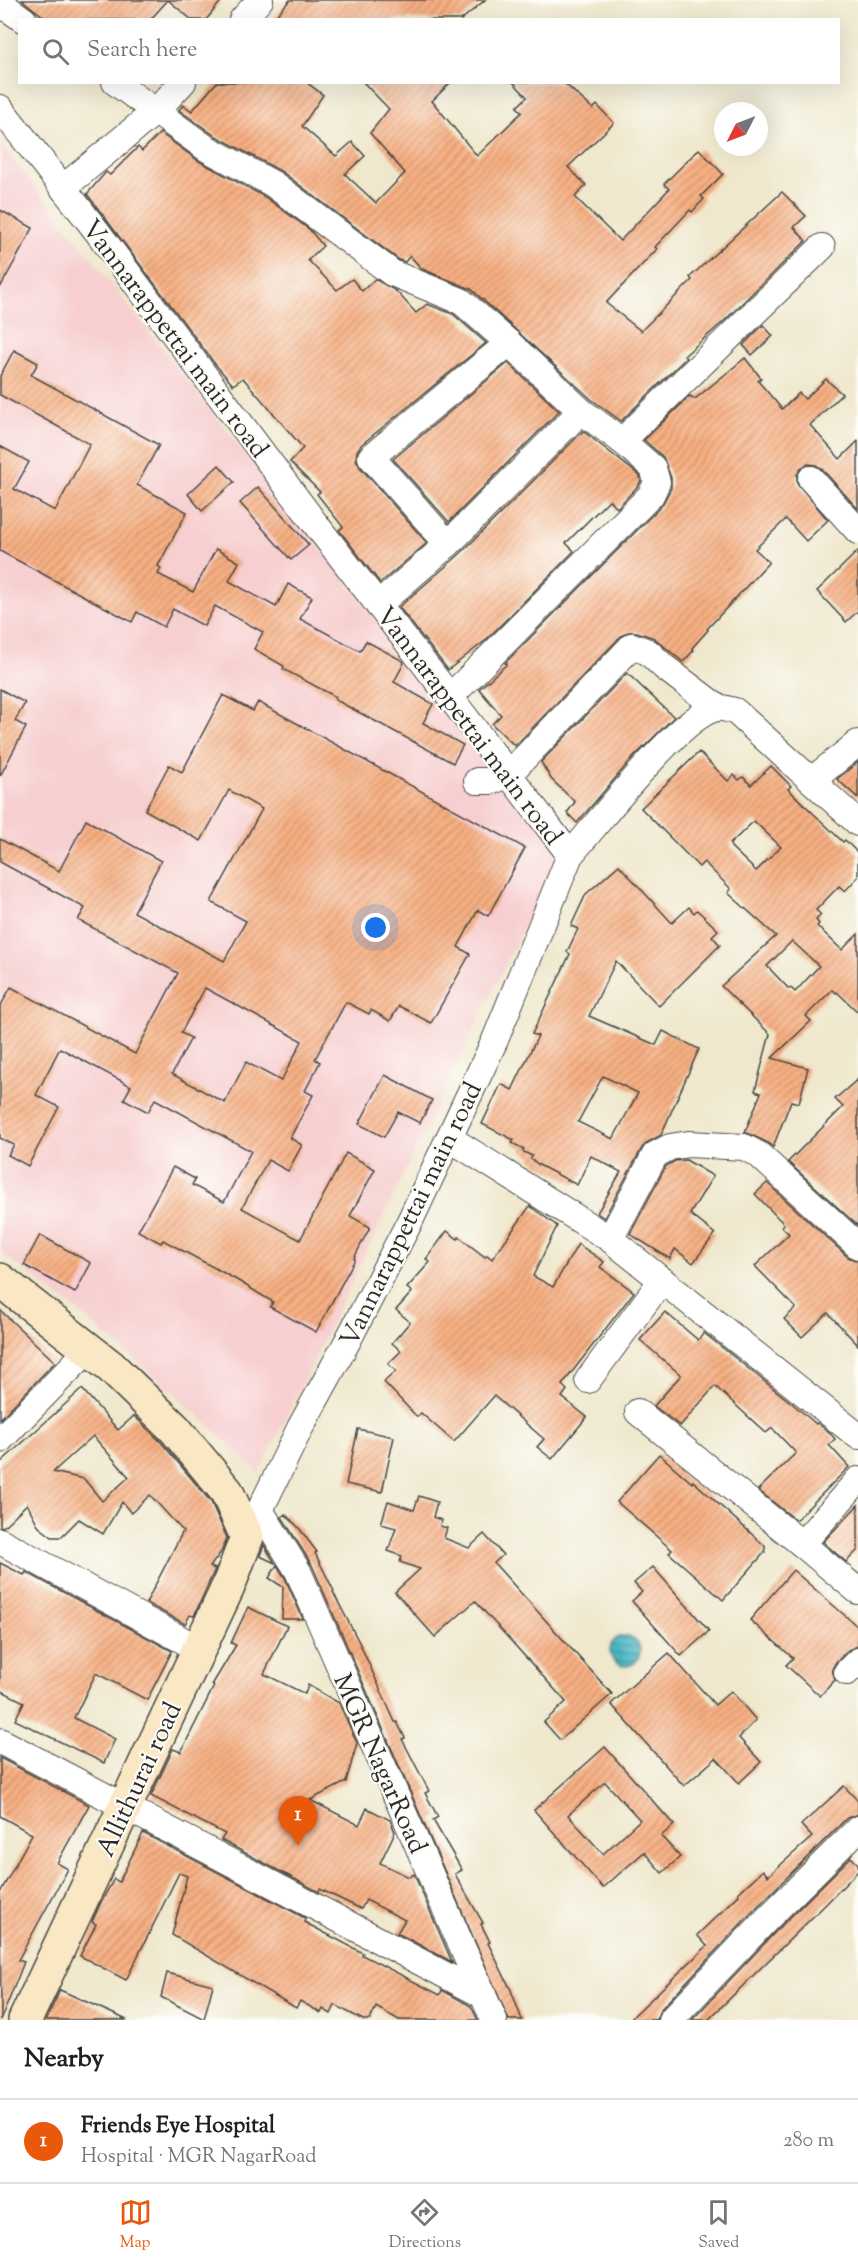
<!DOCTYPE html>
<html lang="en">
<head>
<meta charset="utf-8">
<style>
  :root { --surface:#fff; --page:#f6f6f6; --text:#202124; --muted:#757577; --line:#e0e0e0; --accent:#ea580c }
  body { margin:0; font-family:"Sorts Mill Goudy",serif; background:var(--page); color:var(--text) }
  .compass { position:absolute; left:714px; top:102px; width:54px; height:54px; border-radius:50%; background:var(--surface); box-shadow:0 6px 24px #0002; rotate:228deg }
  .you { position:absolute; left:376px; top:928px; width:21px; height:21px; margin:-15px; border:4px solid #fff; border-radius:50%; background:#1a73e8; box-shadow:0 0 0 9px #1a73e833 }
  .badge { display:grid; place-items:center; width:39px; height:39px; border-radius:50%; background:var(--accent); color:#fff; font-size:20px; font-weight:700 }
  .pin { position:absolute; translate:-50% -50px; filter:drop-shadow(0 2px 3px #0008) }
  .pin::after { content:''; position:absolute; top:32px; width:21px; height:18px; background:inherit; clip-path:polygon(0 0,100% 0,50% 100%) }
  .list { margin:0; padding:0; list-style:none }
  h2 { display:flex; justify-content:space-between; align-items:center; height:78px; margin:0; padding:0 24px; font-size:26px }
  h2 small { font-size:20px; font-weight:400; color:var(--muted) }
  .list li { display:grid; grid-template-columns:39px 1fr auto; gap:18px; align-items:center; box-sizing:border-box; height:84px; padding:0 24px; border-top:2px solid var(--line) }
  .list b { display:block; font-size:22px; white-space:nowrap }
  .list p { margin:0; font-size:20px; white-space:nowrap; color:var(--muted) }
  .list em { font-size:20px; font-style:normal; color:var(--muted) }
  .icon { flex:none; width:33px; height:33px; fill:none; stroke:currentColor; stroke-width:2; stroke-linecap:round; stroke-linejoin:round }
  .map { position:relative; flex:none; width:858px; height:2020px; overflow:hidden }
  .search { position:absolute; background:var(--surface); box-shadow:0 6px 24px #0002; left:18px; right:18px; top:18px; height:66px; display:flex; align-items:center; gap:15px; box-sizing:border-box; padding:0 21px; border-radius:0px; color:var(--muted); font-size:22px }
  .sheet { height:162px; background:var(--surface) }
  nav { display:flex; justify-content:space-around; align-items:center; box-sizing:border-box; height:84px; border-top:2px solid var(--line); background:var(--surface); font-size:16px; color:var(--muted) }
  nav a { display:grid; justify-items:center; gap:3px }
  nav .on { color:var(--accent) }
  .map>svg:first-child { display:block }
</style>
</head>
<body>
<div class="map">
<svg width="858" height="2020" viewBox="0 0 858 2020">
  <defs>
    <pattern id="water-rules" width="6" height="5" patternUnits="userSpaceOnUse" patternTransform="scale(1.5)"><rect width="6" height="5" fill="#49b6c4"/><path d="M0 2.5h6" fill="none" stroke="#3d949f"/></pattern>
    <pattern id="building-hatch" width="6" height="6" patternUnits="userSpaceOnUse" patternTransform="scale(1.5)"><rect width="6" height="6" fill="#f8b083"/><path d="M-1 1l2-2M0 6l6-6M5 7l2-2" fill="none" stroke="#c98f6b"/></pattern>
  </defs>
  <rect width="100%" height="100%" fill="#fdfcf7"/>
  <filter id="ink" filterUnits="userSpaceOnUse"><feTurbulence type="fractalNoise" baseFrequency=".0167" numOctaves="2"/><feDisplacementMap in="SourceGraphic" scale="12" xChannelSelector="R" yChannelSelector="G"/><feConvolveMatrix kernelMatrix="1 2 1 2 8 2 1 2 1" color-interpolation-filters="sRGB"/></filter>
  <filter id="wash" filterUnits="userSpaceOnUse"><feTurbulence type="fractalNoise" baseFrequency=".008" numOctaves="4" result="noise"/><feDisplacementMap in="SourceGraphic" scale="24" xChannelSelector="R" yChannelSelector="G"/><feGaussianBlur stdDeviation="1.35" result="paint"/><feColorMatrix in="noise" values="0 0 0 0 0 0 0 0 0 0 0 0 0 0 0 0 0 1.4 0 .05"/><feComposite in="paint" operator="in"/></filter>
  <g filter="url(#wash)">
    <rect width="100%" height="100%" fill="#efe8cd"/>
    <polygon fill="#f7cfd0" points="0,143 560,852 259,1473 175,1394 75,1309 0,1252"/>
    <circle fill="url(#water-rules)" stroke="#3a7078" stroke-width="1.5" cx="625" cy="1651" r="15"/>
    <g id="blocks">
      <g fill="url(#building-hatch)" fill-rule="evenodd">
        <polygon points="22,0 222,0 206,20 192,20 168,0 150,20 48,20"/>
        <polygon points="290,0 485,0 461,20 272,20"/>
        <polygon points="217,82 306,82 323,95 302,126 336,156 352,142 365,156 345,174 376,203 405,173 370,133 389,109 363,82 451,82 432,101 477,156 522,112 517,107 527,97 513,82 563,82 593,109 597,105 614,123 568,167 586,185 575,197 620,241 669,189 664,184 699,149 723,174 701,196 704,199 692,212 690,210 655,247 657,249 606,303 641,331 692,280 690,277 782,192 806,216 794,227 806,241 722,323 684,356 686,358 621,421 591,399 471,289 422,269 410,256 405,262 399,260 282,172 214,135 179,110 183,105 192,111"/>
        <polygon points="160,133 199,161 265,197 310,230 323,246 308,260 337,290 352,279 362,291 375,279 396,291 416,313 427,304 453,314 486,343 361,445 357,451 356,459 360,467 427,543 380,583 339,530 343,527 317,494 320,492 290,462 303,448 243,378 233,385 215,364 87,194 106,172 110,175 138,147 142,151"/>
        <polygon points="0,210 33,228 0,288"/>
        <polygon points="763,325 773,336 752,355 743,345"/>
        <polygon points="14,350 38,363 31,375 159,445 137,485 187,512 158,566 161,568 158,574 193,592 216,549 239,562 229,581 276,607 288,584 312,597 300,619 360,651 366,641 403,661 404,663 394,682 433,704 423,723 463,745 453,763 334,699 336,697 283,669 284,666 254,649 263,632 215,606 204,626 173,609 164,627 137,612 132,622 0,551 0,446 29,462 14,489 55,511 90,444 0,395 0,376"/>
        <polygon points="745,358 761,378 758,381 782,409 799,393 805,399 826,379 842,394 810,425 840,459 858,441 858,509 822,469 816,465 808,464 801,468 797,475 797,483 828,520 806,541 786,519 755,549 769,562 707,629 708,630 692,648 694,650 683,662 654,638 637,632 628,632 621,636 515,746 492,724 501,715 479,689 507,664 505,663 662,505 671,488 671,478 663,457 644,440 690,396 695,399"/>
        <polygon points="508,363 559,411 449,522 393,459"/>
        <polygon points="583,431 640,476 641,481 638,486 617,508 609,500 566,543 574,551 485,641 448,670 399,607 459,555"/>
        <polygon points="219,465 234,482 202,511 188,494"/>
        <polygon points="258,487 309,545 291,560 240,503"/>
        <polygon points="858,551 858,611 846,622 817,591"/>
        <polygon points="627,673 674,717 629,762 577,823 567,813 575,802 551,779 541,762"/>
        <polygon points="0,689 25,703 15,721 26,727 0,776"/>
        <path d="M223,695l30,16 5,-9 267,146 -37,68 -10,-6 -20,37 12,7 -39,69 -32,-17 -9,15 -19,-11 -2,4 -23,-12 -31,57 5,3 -15,29 8,4 -23,43 12,7 -14,26 -20,-11 -26,48 58,32 46,-87 29,16 -25,47 20,11 -16,31 1,1 -39,73 -46,-25 3,-5 -38,-23 -72,-39 -2,3 -23,-12 35,-64 22,12 -3,6 32,17 27,-51 -96,-52 -7,13 -24,-13 7,-13 -71,-38 -24,47 23,12 -31,59 -20,-11 6,-10 -14,-7v-131l11,-20 124,67 43,-81 -100,-53 7,-12 -85,-46v-23l59,32 27,-51 75,41 -27,51 90,49 22,-40 -35,-19 51,-93 -33,-19 -28,51 -56,-31 24,-45 13,7zM205,988l97,53 -21,40 -35,-19 -21,41 -53,-29 19,-36 -10,-5z"/>
        <path d="M699,752l29,29 6,-6 5,5 4,-3 8,8 20,-19 20,20 -3,3 55,53 2,-2 13,13v24l-13,14 -6,-5 -23,24 5,5 -5,5 3,4 -2,2 25,24 16,-16v78l-21,-20 -1,1 -4,-3 -26,26 5,5 -39,37 36,10 -9,35 -8,-2 -18,46 -7,-5 -21,-10 16,-39 -6,-2 15,-57 -49,-48 55,-50 -48,-43 3,-4 -27,-27 -5,5 -58,-59zM754,821l27,26 -25,24 -25,-24 -1,-3zM792,941l27,25 -24,26 -4,-4 -2,1 -22,-23z"/>
        <polygon points="858,762 858,798 837,779"/>
        <path d="M619,865l53,58 17,-16 5,6 3,-3 21,20 -6,6 8,9 -61,61 -43,-45 -27,55 67,29 7,-14 36,18 -38,86 -13,7 -6,6 -38,70 -7,-5 24,-41 -30,-16 -14,29 -38,-20 -8,-6 1,-3 -10,-5 2,-2 -12,-6 2,-3 -32,-16 19,-40 11,6 26,-54 -6,-2 38,-80 -3,-2 11,-23 -7,-3 15,-32zM603,1076l35,17 -25,46 -35,-17z"/>
        <polygon points="385,1075 432,1100 420,1123 398,1112 384,1137 359,1124"/>
        <polygon points="858,1079 858,1226 788,1162 843,1107 835,1099"/>
        <polygon points="686,1160 713,1176 690,1214 715,1234 693,1263 675,1249 670,1259 630,1234 666,1166 675,1161"/>
        <polygon points="767,1183 848,1257 858,1261 858,1345 828,1313 802,1337 784,1319 796,1308 755,1266 789,1234 781,1226 784,1224 755,1194"/>
        <polygon points="530,1206 557,1226 533,1276 553,1287 578,1244 604,1262 600,1267 634,1292 562,1385 567,1390 562,1397 587,1417 552,1459 537,1447 544,1439 494,1396 454,1442 421,1413 417,1417 384,1382 396,1371 388,1364 401,1351 392,1343 410,1322 396,1310 412,1292 407,1288 430,1262 426,1259 447,1231 458,1239 459,1237 485,1257 487,1255 492,1259"/>
        <polygon points="40,1235 91,1263 75,1293 24,1265"/>
        <polygon points="0,1310 55,1362 0,1419"/>
        <polygon points="665,1312 698,1340 704,1333 794,1405 816,1424 817,1423 828,1431 835,1439 829,1445 849,1467 796,1520 758,1490 796,1453 772,1428 766,1433 715,1386 680,1426 654,1406 681,1375 640,1340"/>
        <path d="M82,1389l36,41 16,-14 27,26 50,60 16,36 -6,14 -11,15 5,2 -21,47 -4,-1 -5,9 -39,-21 37,-72 -33,-36 -19,18 -9,-11 -19,32 -24,-15 -18,18h-9l-13,-10 -12,-23 -24,23 -3,-1v-63zM93,1436l36,41 -27,24 -18,-22 -31,-7z"/>
        <polygon points="358,1429 394,1437 382,1492 346,1484"/>
        <polygon points="659,1454 692,1483 693,1481 765,1546 765,1552 723,1600 669,1553 672,1550 617,1502"/>
        <polygon points="419,1496 437,1502 433,1517 441,1520 440,1526 447,1528 444,1538 469,1548 484,1534 503,1555 494,1563 612,1694 560,1740 544,1722 566,1702 475,1601 435,1637 395,1592 420,1569 400,1562 402,1556 388,1551 396,1528 381,1524 388,1501 414,1510"/>
        <polygon points="858,1505 858,1550 846,1562 823,1542"/>
        <polygon points="285,1514 299,1528 317,1552 315,1553 334,1591 333,1592 360,1644 395,1722 397,1722 405,1738 402,1739 429,1791 425,1793 438,1817 433,1820 462,1870 455,1874 483,1923 481,1924 490,1942 488,1943 511,1990 522,2020 509,2020 312,1565 282,1517"/>
        <polygon points="264,1545 275,1563 260,1556"/>
        <polygon points="0,1563 24,1575 26,1572 172,1651 147,1700 96,1673 74,1718 115,1739 104,1763 15,1720 24,1702 0,1690"/>
        <polygon points="277,1565 285,1578 303,1619 282,1619 283,1587 269,1578"/>
        <polygon points="653,1567 709,1631 681,1656 632,1601 642,1592 634,1583"/>
        <polygon points="793,1570 858,1627 858,1646 848,1650 836,1662 832,1669 835,1680 820,1696 786,1665 793,1658 750,1620"/>
        <polygon points="248,1607 287,1626 264,1674 305,1694 308,1685 339,1703 357,1743 346,1782 310,1800 359,1825 367,1808 390,1820 395,1832 380,1863 409,1877 414,1874 452,1962 397,1933 405,1920 366,1900 361,1909 320,1889 319,1892 221,1840 225,1834 151,1796 173,1749 181,1752 214,1686 212,1685 236,1645 231,1643"/>
        <polygon points="669,1653 715,1705 731,1691 756,1720 739,1738 761,1762 739,1783 716,1758 684,1786 611,1704"/>
        <path d="M605,1747l69,78 -13,11 19,21 -18,16 -18,-21 -41,36 -69,-78zM605,1782l35,38 -37,34 -35,-39z"/>
        <polygon points="0,1758 89,1805 57,1863 68,1869 18,1960 24,1962 1,2020 0,1893 32,1834 0,1816"/>
        <polygon points="844,1786 858,1801 858,1814 847,1818 756,1908 660,2010 656,2020 629,2020 707,1946 697,1935 739,1895 738,1893 763,1870 768,1876 812,1837 801,1825"/>
        <polygon points="143,1833 305,1918 304,1922 363,1953 362,1955 440,1995 442,1990 471,2006 478,2020 399,2020 376,2007 370,2020 363,2020 335,2005 331,2014 323,2009 321,2013 300,2001 296,2008 172,1935 187,1876 179,1873 126,1980 80,1956 96,1924 92,1922 101,1902 114,1879 119,1882"/>
        <polygon points="851,1857 858,1864 858,1871 827,1903 708,2020 692,2020 778,1929"/>
        <polygon points="167,1973 213,1985 204,2019 161,1997"/>
        <polygon points="60,1990 127,2020 46,2020"/>
      </g>
    </g>
  </g>
  <g filter="url(#ink)">
    <use href="#blocks" fill-opacity="0" stroke="#484743" stroke-width="1.5"/>
    <g fill="none" stroke-linecap="round" stroke-linejoin="round">
      <defs>
        <g id="minor">
          <polyline points="0,3 24,20"/>
          <polyline points="242,20 260,0"/>
          <polyline points="115,82 206,148 273,184 392,273 461,301 509,343 581,411 622,441 653,468 657,482 651,495 450,697"/>
          <polyline points="0,108 96,230 317,526 450,697 570,855 495,1040 409,1223 346,1344 300,1428 247,1537"/>
          <polyline points="63,188 156,111 183,82"/>
          <polyline points="622,441 822,247"/>
          <polyline points="811,479 858,531"/>
          <polyline points="448,544 371,457 509,343"/>
          <polyline points="378,605 448,544 581,411"/>
          <polyline points="812,780 858,743"/>
          <polyline points="477,781 492,781 508,775 632,646 648,652 664,667 718,708"/>
          <path d="M570,855c28,-31 110,-140 147,-147 5,-1 12,2 18,3l123,112"/>
          <polyline points="449,1138 610,1239 858,1436"/>
          <polyline points="610,1239 655,1155 670,1147 689,1144 744,1147 759,1155 858,1246"/>
          <polyline points="588,1380 662,1280"/>
          <polyline points="638,1412 802,1544"/>
          <polyline points="0,1440 89,1349"/>
          <polyline points="858,1480 802,1544 858,1591"/>
          <polyline points="260,1510 298,1571 494,2020"/>
          <polyline points="0,1541 199,1649"/>
          <polyline points="847,1672 858,1661"/>
          <polyline points="0,1741 483,1995"/>
          <polyline points="671,2020 767,1919 858,1829"/>
        </g>
        <polyline id="secondary" points="0,1280 111,1367 175,1429 227,1492 247,1537 228,1587 25,2020"/>
      </defs>
      <use href="#minor" stroke="#484743" stroke-width="28"/>
      <use href="#secondary" stroke="#484743" stroke-width="36"/>
      <use href="#minor" stroke="#fff" stroke-width="26"/>
      <use href="#secondary" stroke="#fae7c3" stroke-width="33"/>
    </g>
  </g>
  <g text-anchor="middle" stroke-width="4.5" stroke-linejoin="round" paint-order="stroke">
    <g font-size="26" fill="#2b2b2b" stroke="#fdfcf7">
      <text transform="translate(176 338) rotate(53)" y="9">Vannarappettai main road</text>
      <text transform="translate(470 725) rotate(53)" y="9">Vannarappettai main road</text>
      <text transform="translate(410 1214) rotate(-64)" y="9">Vannarappettai main road</text>
      <text transform="translate(381 1763) rotate(66)" y="9">MGR NagarRoad</text>
      <text transform="translate(138 1779) rotate(-65)" y="9">Allithurai road</text>
    </g>
  </g>
</svg>
<svg class="compass" viewBox="-18 -18 36 36"><path d="M0-13l5 13h-10z" fill="#e53935"/><path d="M0 13l5-13h-10z" fill="#757577"/></svg>
<div class="you"></div>
<div class="pin badge" style="left:298px;top:1846px">1</div>
<div class="search"><svg class="icon" aria-label="search" viewBox="0 0 24 24"><circle cx="10" cy="10" r="6"/><path d="M15 15l6 6"/></svg>Search here</div>
</div>
<section class="sheet">
<h2>Nearby<small></small></h2>
<ul class="list">
<li><span class="badge">1</span><div><b>Friends Eye Hospital</b><p>Hospital · MGR NagarRoad</p></div><em>280 m</em></li>
</ul>
</section>
<nav>
<a class="on"><svg class="icon" aria-label="map" viewBox="0 0 24 24"><path d="M3 6l6-2 6 2 6-2v14l-6 2-6-2-6 2zM9 4v14M15 6v14"/></svg>Map</a>
<a><svg class="icon" aria-label="directions" viewBox="0 0 24 24"><path d="M12 3l9 9-9 9-9-9zM9 14v-3h6M13 9l2 2-2 2"/></svg>Directions</a>
<a><svg class="icon" aria-label="saved" viewBox="0 0 24 24"><path d="M7 4h10v16l-5-4-5 4z"/></svg>Saved</a>
</nav>
</body>
</html>
